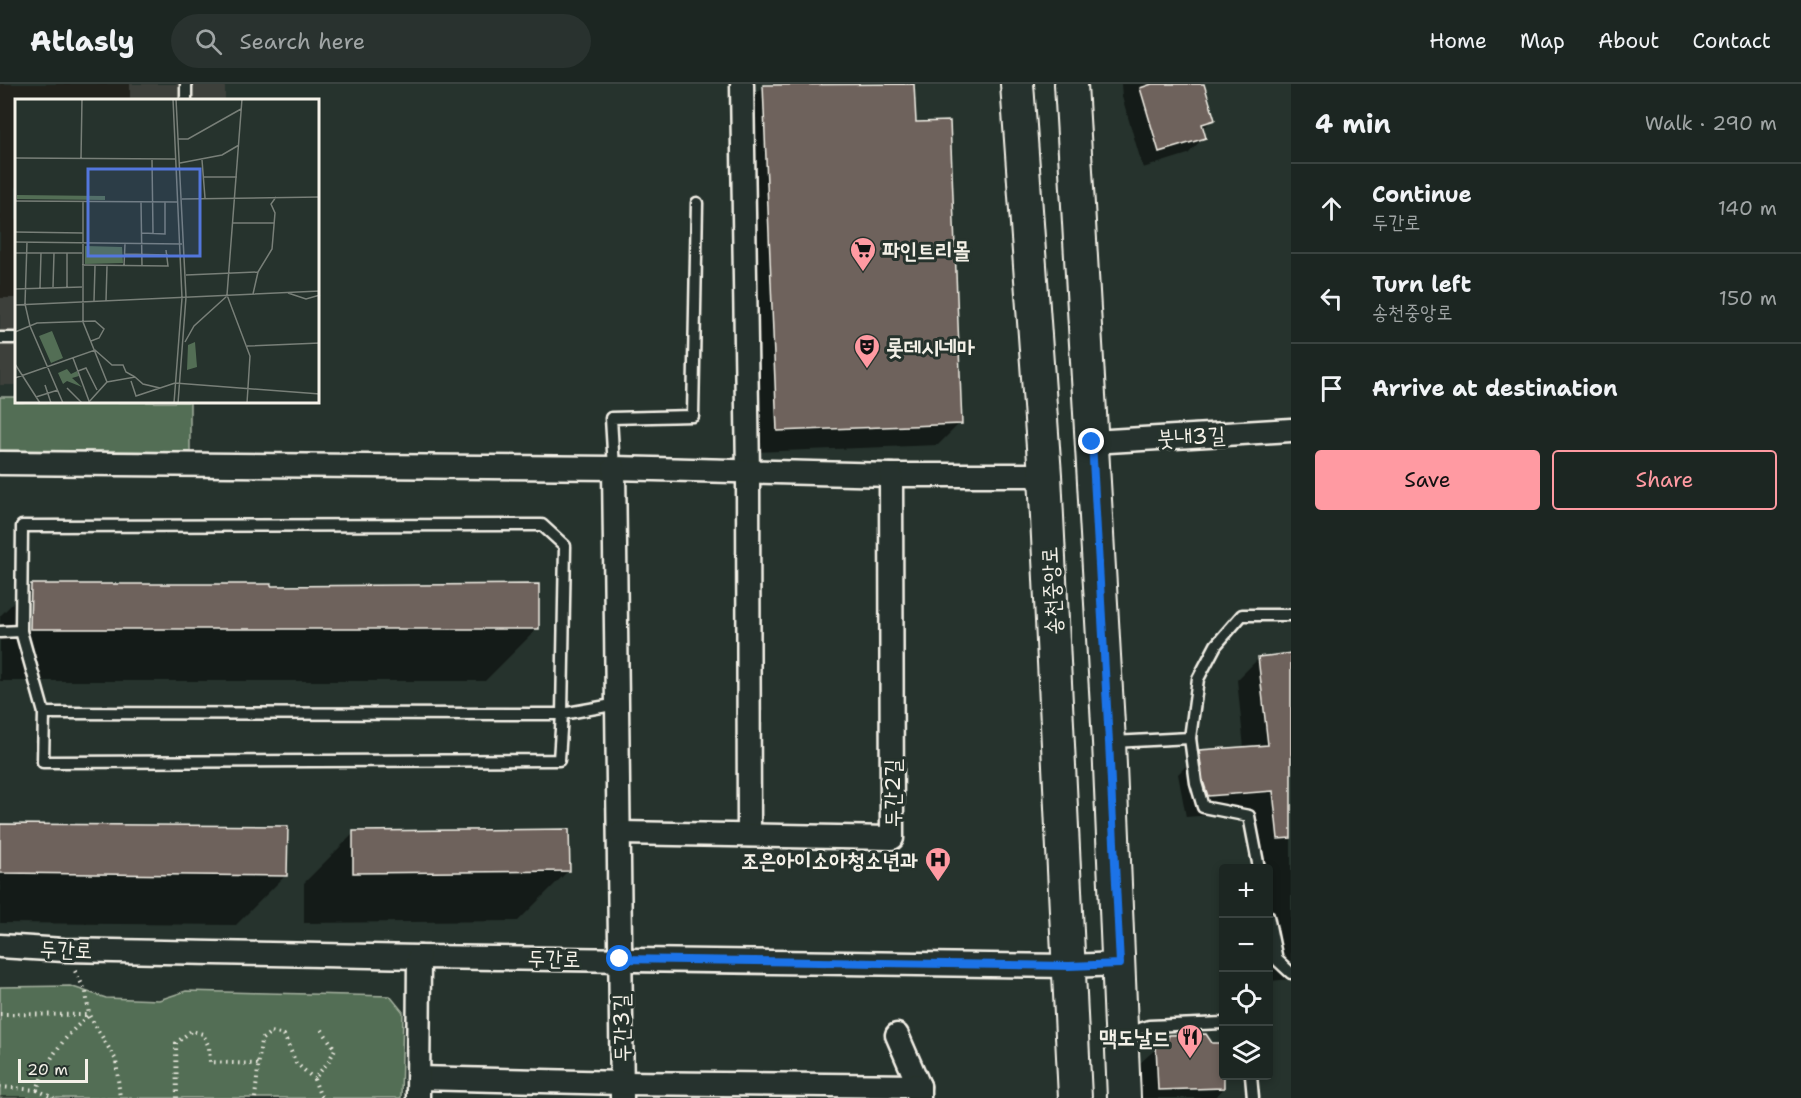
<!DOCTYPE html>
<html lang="en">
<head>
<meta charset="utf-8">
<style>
  :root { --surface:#1c2622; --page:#29322f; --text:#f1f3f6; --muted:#a0a5a5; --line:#3a4340; --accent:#ff9aa2 }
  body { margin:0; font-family:"Shantell Sans","Poor Story",sans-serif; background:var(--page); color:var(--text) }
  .controls { position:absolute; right:18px; bottom:18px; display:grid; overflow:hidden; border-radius:6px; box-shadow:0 3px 9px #0003 }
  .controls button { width:54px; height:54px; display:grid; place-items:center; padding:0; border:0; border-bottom:2px solid var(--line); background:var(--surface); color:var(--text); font:30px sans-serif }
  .scale { position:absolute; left:18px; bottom:15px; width:70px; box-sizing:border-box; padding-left:6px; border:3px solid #f4f1e8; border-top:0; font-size:16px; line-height:21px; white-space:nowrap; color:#f4f1e8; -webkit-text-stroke:4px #26332d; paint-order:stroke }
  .stop { position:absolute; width:18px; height:18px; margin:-14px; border:4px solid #1a73e8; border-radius:50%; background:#fff }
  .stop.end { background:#1a73e8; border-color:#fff; box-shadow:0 2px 6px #0008 }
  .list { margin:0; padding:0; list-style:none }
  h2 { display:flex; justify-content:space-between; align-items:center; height:78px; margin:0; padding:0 24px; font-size:26px }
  h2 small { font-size:20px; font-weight:400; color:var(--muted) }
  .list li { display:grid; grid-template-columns:39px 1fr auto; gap:18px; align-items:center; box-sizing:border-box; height:90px; padding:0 24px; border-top:2px solid var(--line) }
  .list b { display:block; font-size:22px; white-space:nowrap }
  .list p { margin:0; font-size:20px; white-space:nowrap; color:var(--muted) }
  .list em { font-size:20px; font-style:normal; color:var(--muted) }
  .actions { display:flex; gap:12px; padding:18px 24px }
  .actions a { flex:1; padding:14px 0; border:2px solid var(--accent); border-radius:6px; text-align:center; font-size:21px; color:var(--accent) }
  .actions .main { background:var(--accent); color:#111 }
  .icon { flex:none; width:33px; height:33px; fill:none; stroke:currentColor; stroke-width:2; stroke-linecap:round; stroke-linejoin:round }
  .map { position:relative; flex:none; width:1291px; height:1014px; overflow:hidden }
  header { display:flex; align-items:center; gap:36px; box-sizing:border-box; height:84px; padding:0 30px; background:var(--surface); border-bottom:2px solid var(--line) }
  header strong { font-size:28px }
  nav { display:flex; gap:33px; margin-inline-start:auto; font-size:21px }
  .search { width:420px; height:54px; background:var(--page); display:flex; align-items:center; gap:15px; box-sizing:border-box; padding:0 21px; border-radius:33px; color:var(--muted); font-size:22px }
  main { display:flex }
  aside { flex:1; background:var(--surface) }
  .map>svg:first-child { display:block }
</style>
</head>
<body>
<header>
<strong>Atlasly</strong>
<div class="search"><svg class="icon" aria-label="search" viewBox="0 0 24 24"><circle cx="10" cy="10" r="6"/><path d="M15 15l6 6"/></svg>Search here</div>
<nav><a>Home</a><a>Map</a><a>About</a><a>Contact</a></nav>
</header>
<main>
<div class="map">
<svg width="1291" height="1014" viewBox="0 0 1291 1014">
  <rect width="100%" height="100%" fill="#26332d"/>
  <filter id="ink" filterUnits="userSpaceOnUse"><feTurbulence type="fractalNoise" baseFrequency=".0167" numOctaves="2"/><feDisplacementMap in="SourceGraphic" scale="12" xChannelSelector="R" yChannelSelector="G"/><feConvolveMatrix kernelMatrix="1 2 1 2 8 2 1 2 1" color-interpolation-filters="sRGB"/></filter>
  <g filter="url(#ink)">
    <polygon fill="#3c413b" points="0,0 225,0 225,16 16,16 16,301 0,301"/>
    <g fill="#536e55" stroke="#a4b09e" stroke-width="1.5">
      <polygon points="0,313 16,313 16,318 190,318 190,368 0,366"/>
      <polygon points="70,902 106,914 159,916 186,907 390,912 403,928 401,1014 0,1014 0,903"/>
    </g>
    <g fill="#0007">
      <polygon points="0,0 130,0 130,16 16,16 16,214 0,214"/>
      <polygon points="823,0 913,0 914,39 960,339 938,361 755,368 742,24 764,2"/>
      <polygon points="1121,0 1202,0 1213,35 1202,46 1204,53 1188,70 1143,84 1122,13"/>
      <polygon points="31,501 270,503 538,544 485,597 0,597 0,532"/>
      <polygon points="1291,571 1291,895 1270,897 1268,784 1258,784 1251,728 1186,733 1178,690 1200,668 1244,664 1237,596 1259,574"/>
      <polygon points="0,742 286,791 236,841 0,839"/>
      <polygon points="354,749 568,787 518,837 304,839 304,799"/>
      <polygon points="1170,952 1224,992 1251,992 1225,992 1225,1003 1214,1014 1141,1014 1140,979"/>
      <rect x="0" y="1012" width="27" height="2"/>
    </g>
    <g fill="#6e625c" stroke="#f4f1e8" stroke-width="1.5">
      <polygon points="914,0 916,38 950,37 962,340 777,347 763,1"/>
      <polygon points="1152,0 1204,0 1215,36 1202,40 1206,54 1159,68 1140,4"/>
      <polygon points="31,500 271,500 271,502 539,500 539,545 30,545"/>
      <polygon points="1291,569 1291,754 1278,755 1273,707 1208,712 1203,697 1199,666 1268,661 1258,573"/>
      <polygon points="0,740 288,742 287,792 0,789"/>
      <polygon points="569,745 570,787 353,789 353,747"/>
      <polygon points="1206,950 1212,959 1224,959 1224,1004 1158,1006 1156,961 1166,961 1169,951"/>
    </g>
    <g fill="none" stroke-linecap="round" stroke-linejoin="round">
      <defs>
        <g id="lane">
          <polyline points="186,16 186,0"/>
          <polyline points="0,254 16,254"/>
          <polyline points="614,384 611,334 693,332 697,119"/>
          <polyline points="21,547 22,442 542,441 565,462 562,630 44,629"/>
          <polyline points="0,548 21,547 44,629 43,678 559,676 562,630 618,620"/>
          <polyline points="1190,654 1196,699 1203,723 1249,732 1259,784"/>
          <polyline points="1113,658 1190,654 1198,595 1216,561 1242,531 1291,531"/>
          <polyline points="1268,832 1277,876 1291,889"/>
          <polyline points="1123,950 1149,942 1224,939"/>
          <polyline points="1251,992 1253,1014"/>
        </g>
        <g id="street">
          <polyline points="742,0 748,389 749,751"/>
          <polyline points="1092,358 1291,346"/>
          <polyline points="0,379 614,384 891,391 1045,391"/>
          <polyline points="614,384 622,1014"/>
          <polyline points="620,749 892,754 891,391"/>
          <polyline points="0,862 64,866 419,873 1069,882 1120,880"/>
          <polyline points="897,951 919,1002 919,1014"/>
          <polyline points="419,994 622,999 919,1002"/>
          <polyline points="418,1014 419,873"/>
        </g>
        <g id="secondary">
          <polyline points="1017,0 1045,391 1075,1014"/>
          <polyline points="1071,0 1109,658 1124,1014"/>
        </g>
      </defs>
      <use href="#lane" stroke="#f4f1e8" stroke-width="15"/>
      <use href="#street" stroke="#f4f1e8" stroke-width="27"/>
      <use href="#secondary" stroke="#f4f1e8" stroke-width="36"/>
      <g stroke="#f4f1e8" stroke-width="4" stroke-dasharray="1.5 4.5" stroke-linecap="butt">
        <polyline points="75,887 86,908 89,931 116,976 120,1014"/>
        <polyline points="0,930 88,931"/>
        <polyline points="322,946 335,965 329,977 314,995 320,1011 323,1014"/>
        <path d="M0,1003l37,3c10,-31 27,-53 52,-75"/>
        <polyline points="37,1006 54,1014"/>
        <polyline points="177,1014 176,959 191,947 203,950 209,963 210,978 259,980"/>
        <polyline points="255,1014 261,956 271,948 284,951 296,979 314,995"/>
      </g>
      <use href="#lane" stroke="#26332d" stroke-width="10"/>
      <use href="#street" stroke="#26332d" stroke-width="22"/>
      <use href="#secondary" stroke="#26332d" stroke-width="32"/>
    </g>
  </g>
  <g fill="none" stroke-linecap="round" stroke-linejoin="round" filter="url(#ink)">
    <polyline stroke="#1a73e8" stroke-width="8" points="620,875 1069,882 1120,880 1109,658 1092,358"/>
  </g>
  <defs>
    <symbol id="supermarket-pin" viewBox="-11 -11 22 30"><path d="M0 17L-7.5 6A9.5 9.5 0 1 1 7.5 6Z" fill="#ff9aa2" stroke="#26332d"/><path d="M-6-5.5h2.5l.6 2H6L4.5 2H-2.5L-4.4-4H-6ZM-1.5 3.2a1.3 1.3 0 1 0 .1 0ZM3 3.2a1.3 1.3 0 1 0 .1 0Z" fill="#111"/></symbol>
    <symbol id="theatre-pin" viewBox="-11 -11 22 30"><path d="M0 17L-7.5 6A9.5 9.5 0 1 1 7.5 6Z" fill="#ff9aa2" stroke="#26332d"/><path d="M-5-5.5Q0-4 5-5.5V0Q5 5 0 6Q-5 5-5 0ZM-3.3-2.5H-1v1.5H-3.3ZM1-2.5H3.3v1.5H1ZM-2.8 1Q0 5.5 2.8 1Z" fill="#111"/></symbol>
    <symbol id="hospital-pin" viewBox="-11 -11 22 30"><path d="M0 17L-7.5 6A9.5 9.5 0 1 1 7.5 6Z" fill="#ff9aa2" stroke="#26332d"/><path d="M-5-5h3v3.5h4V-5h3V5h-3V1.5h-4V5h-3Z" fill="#111"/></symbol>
    <symbol id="restaurant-pin" viewBox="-11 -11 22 30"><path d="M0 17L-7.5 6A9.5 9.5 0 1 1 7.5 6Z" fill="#ff9aa2" stroke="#26332d"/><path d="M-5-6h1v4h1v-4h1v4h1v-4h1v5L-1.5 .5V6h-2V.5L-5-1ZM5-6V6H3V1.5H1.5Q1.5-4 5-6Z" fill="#111"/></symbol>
  </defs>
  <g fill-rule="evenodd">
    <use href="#supermarket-pin" x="848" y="151" width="30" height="40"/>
    <use href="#theatre-pin" x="852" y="248" width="30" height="40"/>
    <use href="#hospital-pin" x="923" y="761" width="30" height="40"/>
    <use href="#restaurant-pin" x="1175" y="938" width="30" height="40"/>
  </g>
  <g text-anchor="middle" stroke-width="6" stroke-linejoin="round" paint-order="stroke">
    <g font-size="22" font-weight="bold" fill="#f4f1e8" stroke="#26332d" text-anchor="start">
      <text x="882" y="174">파인트리몰</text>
      <text x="886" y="271">롯데시네마</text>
      <text x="918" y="784" text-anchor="end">조은아이소아청소년과</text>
      <text x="1170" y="961" text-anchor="end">맥도날드</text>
    </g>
    <g font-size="22" fill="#f4f1e8" stroke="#26332d">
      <text transform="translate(1191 352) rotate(-3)" y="8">붓내3길</text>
      <text transform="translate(1051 507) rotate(-93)" y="8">송천중앙로</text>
      <text transform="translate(892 709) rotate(-90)" y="8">두간2길</text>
      <text transform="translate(66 865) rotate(2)" y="8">두간로</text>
      <text transform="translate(554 874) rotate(1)" y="8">두간로</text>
      <text transform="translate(621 944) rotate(-91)" y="8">두간3길</text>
    </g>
  </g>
  <g transform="translate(15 15)">
    <rect width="304" height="304" fill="#26332d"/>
    <path d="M2,96l88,1v4l-88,-1zM70,147l37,1 1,16 -38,1zM37,232l11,27 -12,5 -12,-27zM180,243l2,25 -10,3 1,-25zM52,270l4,5 6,-3 2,5 -7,2 10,9 -15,-6 -4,3 -5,-11z" fill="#536e55"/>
    <path fill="none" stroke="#787f78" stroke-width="1.5" d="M158,0l9,199 -8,105M161,0l10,198 -8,106M227,0l-15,196 23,61 -3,47M163,40h10l53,-30M0,59l161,1M66,59l1,-59M137,61l1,73M187,61l3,38M165,64l42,-8 17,-10M188,78h34M167,100l138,-2M0,102l163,1M68,102v121l24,60M126,103l1,64M218,124h41M0,133l68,1M127,134l23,1v-32M0,143l167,2M12,143l-2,62 5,22 33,77M0,154h67M110,155l43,1M67,166l86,1 -2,-16M109,167l1,-22M171,176l72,-3 14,-23 3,-36 -4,-9 5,-7M38,188l1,-34M52,188v-34M25,189l1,-35M0,190l67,-2M273,194l18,6 14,-4M238,195l5,-22M79,202l1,-35M91,202l1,-35M0,206l305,-14M0,233l22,-9 58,-2 9,8 -5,9 -8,3M170,243l9,-16 33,-30M232,247l73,-3M58,259l16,43M0,265l25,39M63,272l8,-3 11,22M0,279l80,-28 17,15h11l3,7 9,5M116,282l5,15 39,-13 145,11M30,286l6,18M52,289l15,15M21,298l22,-7M73,304l19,-21 28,-5 8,7 17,4"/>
    <path fill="#5377dc" fill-opacity="0.15" stroke="#5377dc" stroke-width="3" d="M73,70h112v87h-112z"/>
    <rect width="304" height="304" fill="none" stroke="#f4f1e8" stroke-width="3"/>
  </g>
</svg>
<div class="controls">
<button>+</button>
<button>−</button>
<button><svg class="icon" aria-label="locate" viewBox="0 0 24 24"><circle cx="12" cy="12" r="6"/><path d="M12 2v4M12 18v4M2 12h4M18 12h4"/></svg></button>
<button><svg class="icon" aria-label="layers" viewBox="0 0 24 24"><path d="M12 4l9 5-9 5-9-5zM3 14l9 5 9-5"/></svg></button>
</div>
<div class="scale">20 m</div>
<div class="stop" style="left:620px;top:875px"></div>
<div class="stop end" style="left:1092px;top:358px"></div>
</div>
<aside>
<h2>4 min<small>Walk · 290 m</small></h2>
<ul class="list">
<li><svg class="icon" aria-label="ahead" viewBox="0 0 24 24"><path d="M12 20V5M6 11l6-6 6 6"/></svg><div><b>Continue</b><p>두간로</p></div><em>140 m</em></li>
<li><svg class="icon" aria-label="left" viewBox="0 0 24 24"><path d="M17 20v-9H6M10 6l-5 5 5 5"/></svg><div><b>Turn left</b><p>송천중앙로</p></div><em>150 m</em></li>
<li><svg class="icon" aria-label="arrive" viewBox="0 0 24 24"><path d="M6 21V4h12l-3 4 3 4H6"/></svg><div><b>Arrive at destination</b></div></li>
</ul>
<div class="actions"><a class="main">Save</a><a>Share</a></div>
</aside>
</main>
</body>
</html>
